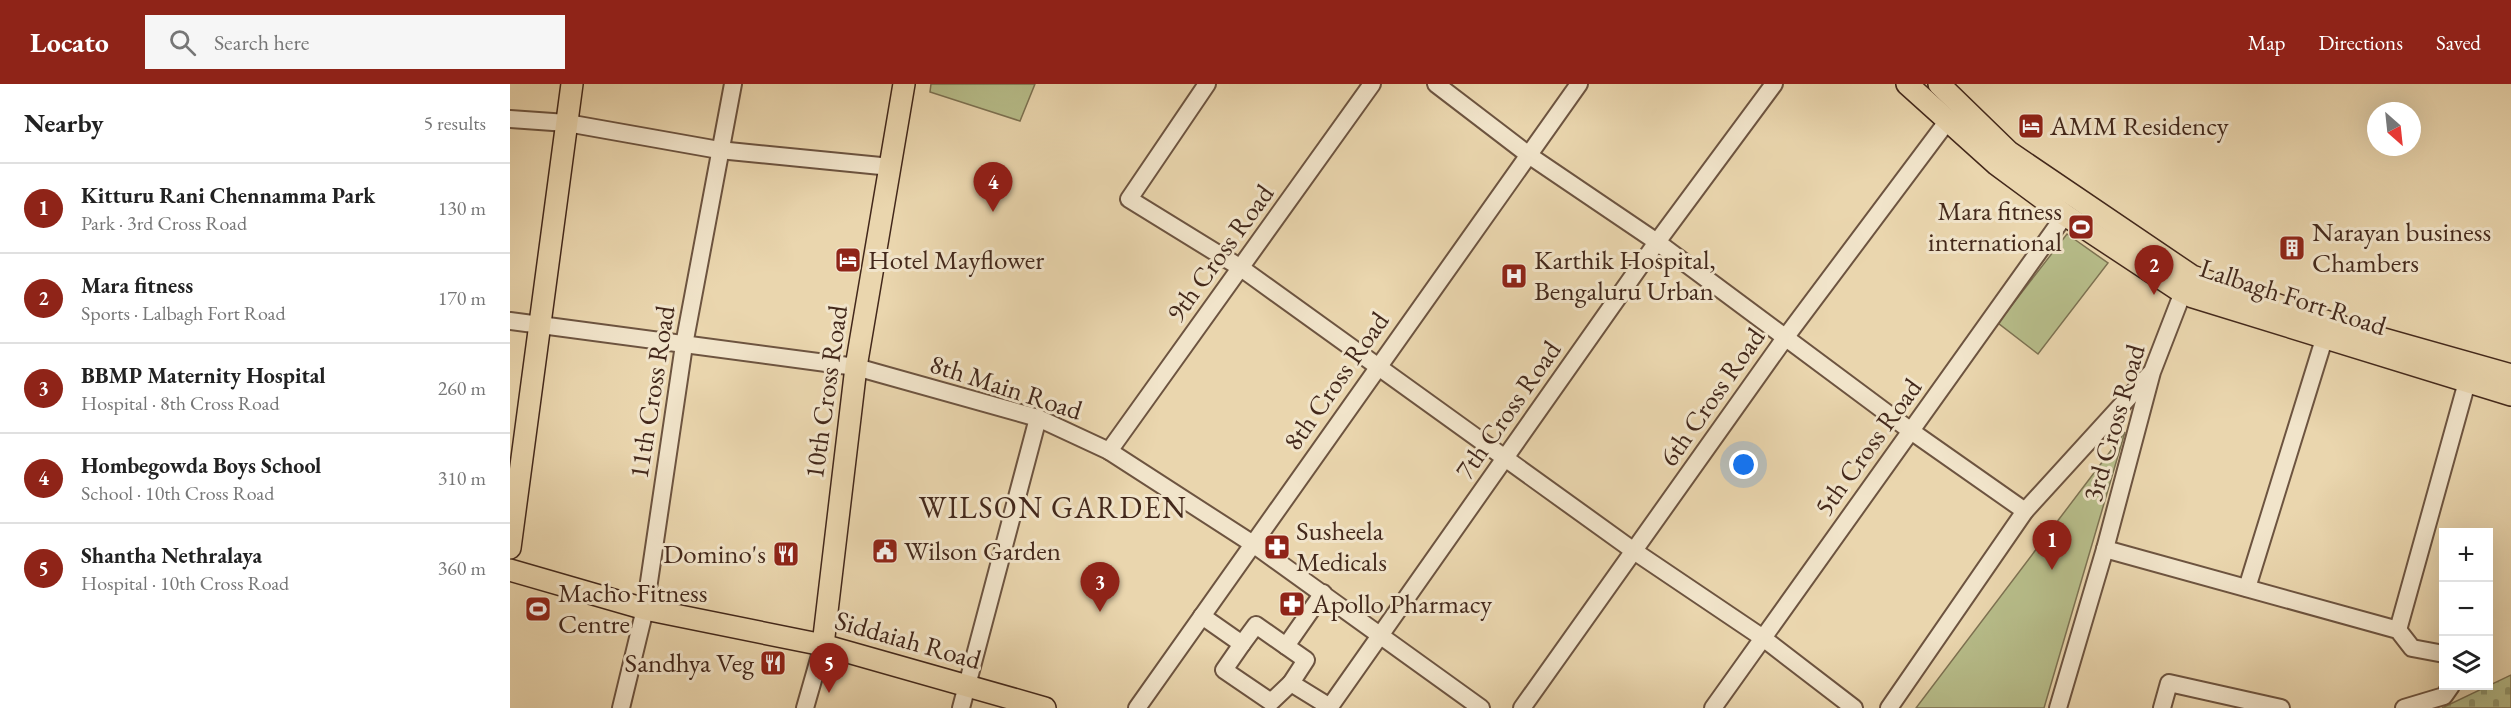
<!DOCTYPE html>
<html lang="en">
<head>
<meta charset="utf-8">
<style>
  :root { --surface:#fff; --page:#f6f6f6; --text:#222; --muted:#767676; --line:#e0e0e0; --accent:#8f2418 }
  body { margin:0; font-family:"EB Garamond",serif; background:var(--page); color:var(--text) }
  .controls { position:absolute; right:18px; bottom:18px; display:grid; overflow:hidden; border-radius:0px; box-shadow:0 6px 24px #0002 }
  .controls button { width:54px; height:54px; display:grid; place-items:center; padding:0; border:0; border-bottom:2px solid var(--line); background:var(--surface); color:var(--text); font:30px sans-serif }
  .compass { position:absolute; left:1857px; top:18px; width:54px; height:54px; border-radius:50%; background:var(--surface); box-shadow:0 6px 24px #0002; rotate:153deg }
  .you { position:absolute; left:1234px; top:381px; width:21px; height:21px; margin:-15px; border:4px solid #fff; border-radius:50%; background:#1a73e8; box-shadow:0 0 0 9px #1a73e833 }
  .badge { display:grid; place-items:center; width:39px; height:39px; border-radius:50%; background:var(--accent); color:#fff; font-size:20px; font-weight:700 }
  .pin { position:absolute; translate:-50% -50px; filter:drop-shadow(0 2px 3px #0008) }
  .pin::after { content:''; position:absolute; top:32px; width:21px; height:18px; background:inherit; clip-path:polygon(0 0,100% 0,50% 100%) }
  .list { margin:0; padding:0; list-style:none }
  h2 { display:flex; justify-content:space-between; align-items:center; height:78px; margin:0; padding:0 24px; font-size:26px }
  h2 small { font-size:20px; font-weight:400; color:var(--muted) }
  .list li { display:grid; grid-template-columns:39px 1fr auto; gap:18px; align-items:center; box-sizing:border-box; height:90px; padding:0 24px; border-top:2px solid var(--line) }
  .list b { display:block; font-size:22px; white-space:nowrap }
  .list p { margin:0; font-size:20px; white-space:nowrap; color:var(--muted) }
  .list em { font-size:20px; font-style:normal; color:var(--muted) }
  .icon { flex:none; width:33px; height:33px; fill:none; stroke:currentColor; stroke-width:2; stroke-linecap:round; stroke-linejoin:round }
  .map { position:relative; flex:none; width:2001px; height:624px; overflow:hidden }
  header { display:flex; align-items:center; gap:36px; box-sizing:border-box; height:84px; padding:0 30px; background:var(--accent); color:#fff }
  header strong { font-size:28px }
  nav { display:flex; gap:33px; margin-inline-start:auto; font-size:21px }
  .search { width:420px; height:54px; background:var(--page); display:flex; align-items:center; gap:15px; box-sizing:border-box; padding:0 21px; border-radius:0px; color:var(--muted); font-size:22px }
  main { display:flex }
  aside { flex:1; background:var(--surface) }
  .map>svg:first-child { display:block }
</style>
</head>
<body>
<header>
<strong>Locato</strong>
<div class="search"><svg class="icon" aria-label="search" viewBox="0 0 24 24"><circle cx="10" cy="10" r="6"/><path d="M15 15l6 6"/></svg>Search here</div>
<nav><a>Map</a><a>Directions</a><a>Saved</a></nav>
</header>
<main>
<aside>
<h2>Nearby<small>5 results</small></h2>
<ul class="list">
<li><span class="badge">1</span><div><b>Kitturu Rani Chennamma Park</b><p>Park · 3rd Cross Road</p></div><em>130 m</em></li>
<li><span class="badge">2</span><div><b>Mara fitness</b><p>Sports · Lalbagh Fort Road</p></div><em>170 m</em></li>
<li><span class="badge">3</span><div><b>BBMP Maternity Hospital</b><p>Hospital · 8th Cross Road</p></div><em>260 m</em></li>
<li><span class="badge">4</span><div><b>Hombegowda Boys School</b><p>School · 10th Cross Road</p></div><em>310 m</em></li>
<li><span class="badge">5</span><div><b>Shantha Nethralaya</b><p>Hospital · 10th Cross Road</p></div><em>360 m</em></li>
</ul>
</aside>
<div class="map">
<svg width="2001" height="624" viewBox="0 0 2001 624">
  <defs>
    <pattern id="cemetery-stones" width="16" height="16" patternUnits="userSpaceOnUse" patternTransform="scale(1.5)"><rect width="16" height="16" fill="#b7bd8a"/><path d="M2 7V4a2 2 0 0 1 4 0v3zM10 15v-3a2 2 0 0 1 4 0v3z" fill="#969a70"/></pattern>
  </defs>
  <rect width="100%" height="100%" fill="#ead6ae"/>
  <filter id="stains"><feTurbulence type="fractalNoise" baseFrequency=".00333" numOctaves="4"/><feColorMatrix values="0 0 0 0 .2 0 0 0 0 .09 0 0 0 0 .02 0 0 0 .5 -.17"/></filter>
  <radialGradient id="worn" r=".72"><stop offset=".6" stop-color="#630" stop-opacity="0"/><stop offset="1" stop-color="#630" stop-opacity=".3"/></radialGradient>
  <g fill="#b7bd8a" stroke="#7d7252" stroke-width="1.5">
    <polygon points="421,0 525,0 510,37 420,8"/>
    <polygon points="1557,150 1598,179 1528,270 1488,239"/>
    <polygon points="1615,348 1534,624 1406,624"/>
  </g>
  <polygon fill="url(#cemetery-stones)" stroke="#7d7252" stroke-width="1.5" points="2001,591 2001,624 1932,624"/>
  <g fill="none" stroke-linecap="round" stroke-linejoin="round">
    <defs>
      <g id="minor">
        <polyline points="697,0 619,115 731,184 1124,467 1253,554 1344,624"/>
        <polyline points="926,0 1020,72 1147,158 1401,347 1515,427"/>
        <polyline points="0,35 57,39 209,66 381,83"/>
        <polyline points="0,237 346,283 528,334 599,367 743,460 971,624"/>
        <polyline points="599,367 862,0"/>
        <polyline points="1595,465 1888,546 1902,564 1934,570"/>
        <polyline points="1737,504 1815,252"/>
        <polyline points="813,509 776,562 796,576 781,599 820,623"/>
        <polyline points="692,532 732,560 746,541 776,562"/>
        <polyline points="1888,546 1957,298"/>
        <polyline points="732,560 714,586 761,618 781,599"/>
        <polyline points="111,624 135,525 174,261 223,0"/>
        <polyline points="295,624 313,561"/>
        <polyline points="451,624 528,334"/>
        <polyline points="627,624 1069,0"/>
        <polyline points="819,624 1147,158 1264,0"/>
        <polyline points="1012,624 1275,254 1439,35"/>
        <polyline points="1203,624 1555,131"/>
        <polyline points="1379,624 1515,427 1640,290"/>
        <polyline points="1548,624 1595,465 1642,288 1673,208"/>
        <polyline points="1652,624 1659,599 1771,624"/>
        <polyline points="1894,624 1934,612 1941,602"/>
      </g>
      <g id="major">
        <polyline points="1397,0 1486,80 1555,131 1667,205 1683,213 2001,311"/>
        <polyline points="1429,0 1499,68 1682,192 1842,246 2001,291"/>
        <polyline points="0,464 62,0"/>
        <polyline points="0,486 135,525 313,561 535,624"/>
        <polyline points="313,561 346,283 394,0"/>
      </g>
    </defs>
    <use href="#minor" stroke="#6d5440" stroke-width="20"/>
    <use href="#major" stroke="#43281b" stroke-width="24"/>
    <use href="#minor" stroke="#f1e4ca" stroke-width="16"/>
    <use href="#major" stroke="#ead6ae" stroke-width="21"/>
  </g>
  <defs>
    <symbol id="hotel-square" viewBox="-11 -11 22 22"><rect x="-9" y="-9" width="18" height="18" rx="4" fill="#8f2418" stroke="#f1e4ca"/><path d="M-6-4.5h1.5V1H6V5H4.5V3h-9V5H-6ZM-4 0a1.8 1.8 0 1 1 3.6 0ZM.5 0V-2.5h3Q6-2.5 6 0Z" fill="#fff"/></symbol>
    <symbol id="stadium-square" viewBox="-11 -11 22 22"><rect x="-9" y="-9" width="18" height="18" rx="4" fill="#8f2418" stroke="#f1e4ca"/><path d="M0-5a6.5 5 0 1 0 0 10a6.5 5 0 1 0 0-10ZM-3.5-1.8h7v3.6h-7Z" fill="#fff"/></symbol>
    <symbol id="building-square" viewBox="-11 -11 22 22"><rect x="-9" y="-9" width="18" height="18" rx="4" fill="#8f2418" stroke="#f1e4ca"/><path d="M-4-6H4V6H1V3H-1V6H-4ZM-2.5-4.3h1.7v1.8h-1.7ZM.8-4.3h1.7v1.8H.8ZM-2.5-1h1.7V.8h-1.7ZM.8-1h1.7V.8H.8Z" fill="#fff"/></symbol>
    <symbol id="hospital-square" viewBox="-11 -11 22 22"><rect x="-9" y="-9" width="18" height="18" rx="4" fill="#8f2418" stroke="#f1e4ca"/><path d="M-5-5h3v3.5h4V-5h3V5h-3V1.5h-4V5h-3Z" fill="#fff"/></symbol>
    <symbol id="pharmacy-square" viewBox="-11 -11 22 22"><rect x="-9" y="-9" width="18" height="18" rx="4" fill="#8f2418" stroke="#f1e4ca"/><path d="M-2-6h4v4h4v4h-4v4h-4v-4h-4v-4h4Z" fill="#fff"/></symbol>
    <symbol id="civic-square" viewBox="-11 -11 22 22"><rect x="-9" y="-9" width="18" height="18" rx="4" fill="#8f2418" stroke="#f1e4ca"/><path d="M-.6-6.5H3V-4.5H.6V-3L4-1V1h2V6H-6V1h2V-1L-.6-3ZM-1.2 2.5V6h2.4V2.5Z" fill="#fff"/></symbol>
    <symbol id="restaurant-square" viewBox="-11 -11 22 22"><rect x="-9" y="-9" width="18" height="18" rx="4" fill="#8f2418" stroke="#f1e4ca"/><path d="M-5-6h1v4h1v-4h1v4h1v-4h1v5L-1.5 .5V6h-2V.5L-5-1ZM5-6V6H3V1.5H1.5Q1.5-4 5-6Z" fill="#fff"/></symbol>
  </defs>
  <g fill-rule="evenodd">
    <use href="#hotel-square" x="1506" y="27" width="30" height="30"/>
    <use href="#stadium-square" x="1556" y="128" width="30" height="30"/>
    <use href="#building-square" x="1767" y="149" width="30" height="30"/>
    <use href="#hotel-square" x="323" y="161" width="30" height="30"/>
    <use href="#hospital-square" x="989" y="177" width="30" height="30"/>
    <use href="#pharmacy-square" x="752" y="448" width="30" height="30"/>
    <use href="#civic-square" x="360" y="452" width="30" height="30"/>
    <use href="#restaurant-square" x="261" y="455" width="30" height="30"/>
    <use href="#pharmacy-square" x="767" y="505" width="30" height="30"/>
    <use href="#stadium-square" x="13" y="510" width="30" height="30"/>
    <use href="#restaurant-square" x="248" y="564" width="30" height="30"/>
  </g>
  <g text-anchor="middle" stroke-width="6" stroke-linejoin="round" paint-order="stroke">
    <g font-size="27" fill="#43281b" stroke="#f1e4ca" text-anchor="start">
      <text x="1540" y="51">AMM Residency</text>
      <text x="1552" y="136" text-anchor="end">Mara fitness<tspan x="1552" dy="31">international</tspan></text>
      <text x="1802" y="157">Narayan business<tspan x="1802" dy="31">Chambers</tspan></text>
      <text x="358" y="185">Hotel Mayflower</text>
      <text x="1024" y="185">Karthik Hospital,<tspan x="1024" dy="31">Bengaluru Urban</tspan></text>
      <text x="786" y="456">Susheela<tspan x="786" dy="31">Medicals</tspan></text>
      <text x="394" y="476">Wilson Garden</text>
      <text x="256" y="479" text-anchor="end">Domino's</text>
      <text x="48" y="518">Macho Fitness<tspan x="48" dy="31">Centre</tspan></text>
      <text x="802" y="529">Apollo Pharmacy</text>
      <text x="244" y="588" text-anchor="end">Sandhya Veg</text>
    </g>
    <g font-size="27" fill="#43281b" stroke="#f1e4ca">
      <text transform="translate(710 169) rotate(-54)" y="9">9th Cross Road</text>
      <text transform="translate(1783 213) rotate(18)" y="9">Lalbagh Fort Road</text>
      <text transform="translate(826 297) rotate(-55)" y="9">8th Cross Road</text>
      <text transform="translate(496 303) rotate(18)" y="9">8th Main Road</text>
      <text transform="translate(142 308) rotate(-81)" y="9">11th Cross Road</text>
      <text transform="translate(316 308) rotate(-82)" y="9">10th Cross Road</text>
      <text transform="translate(1202 313) rotate(-55)" y="9">6th Cross Road</text>
      <text transform="translate(998 326) rotate(-55)" y="9">7th Cross Road</text>
      <text transform="translate(1604 339) rotate(-74)" y="9">3rd Cross Road</text>
      <text transform="translate(1358 363) rotate(-54)" y="9">5th Cross Road</text>
      <text transform="translate(398 556) rotate(16)" y="9">Siddaiah Road</text>
    </g>
    <g font-size="30" letter-spacing="1.5" fill="#43281b" stroke="#f1e4ca">
      <text x="543" y="434">WILSON GARDEN</text>
    </g>
  </g>
  <rect width="100%" height="100%" filter="url(#stains)"/>
  <rect width="100%" height="100%" fill="url(#worn)"/>
</svg>
<div class="controls">
<button>+</button>
<button>−</button>
<button><svg class="icon" aria-label="layers" viewBox="0 0 24 24"><path d="M12 4l9 5-9 5-9-5zM3 14l9 5 9-5"/></svg></button>
</div>
<svg class="compass" viewBox="-18 -18 36 36"><path d="M0-13l5 13h-10z" fill="#e53935"/><path d="M0 13l5-13h-10z" fill="#767676"/></svg>
<div class="you"></div>
<div class="pin badge" style="left:1542px;top:486px">1</div>
<div class="pin badge" style="left:1644px;top:211px">2</div>
<div class="pin badge" style="left:590px;top:528px">3</div>
<div class="pin badge" style="left:483px;top:128px">4</div>
<div class="pin badge" style="left:319px;top:609px">5</div>
</div>
</main>
</body>
</html>
